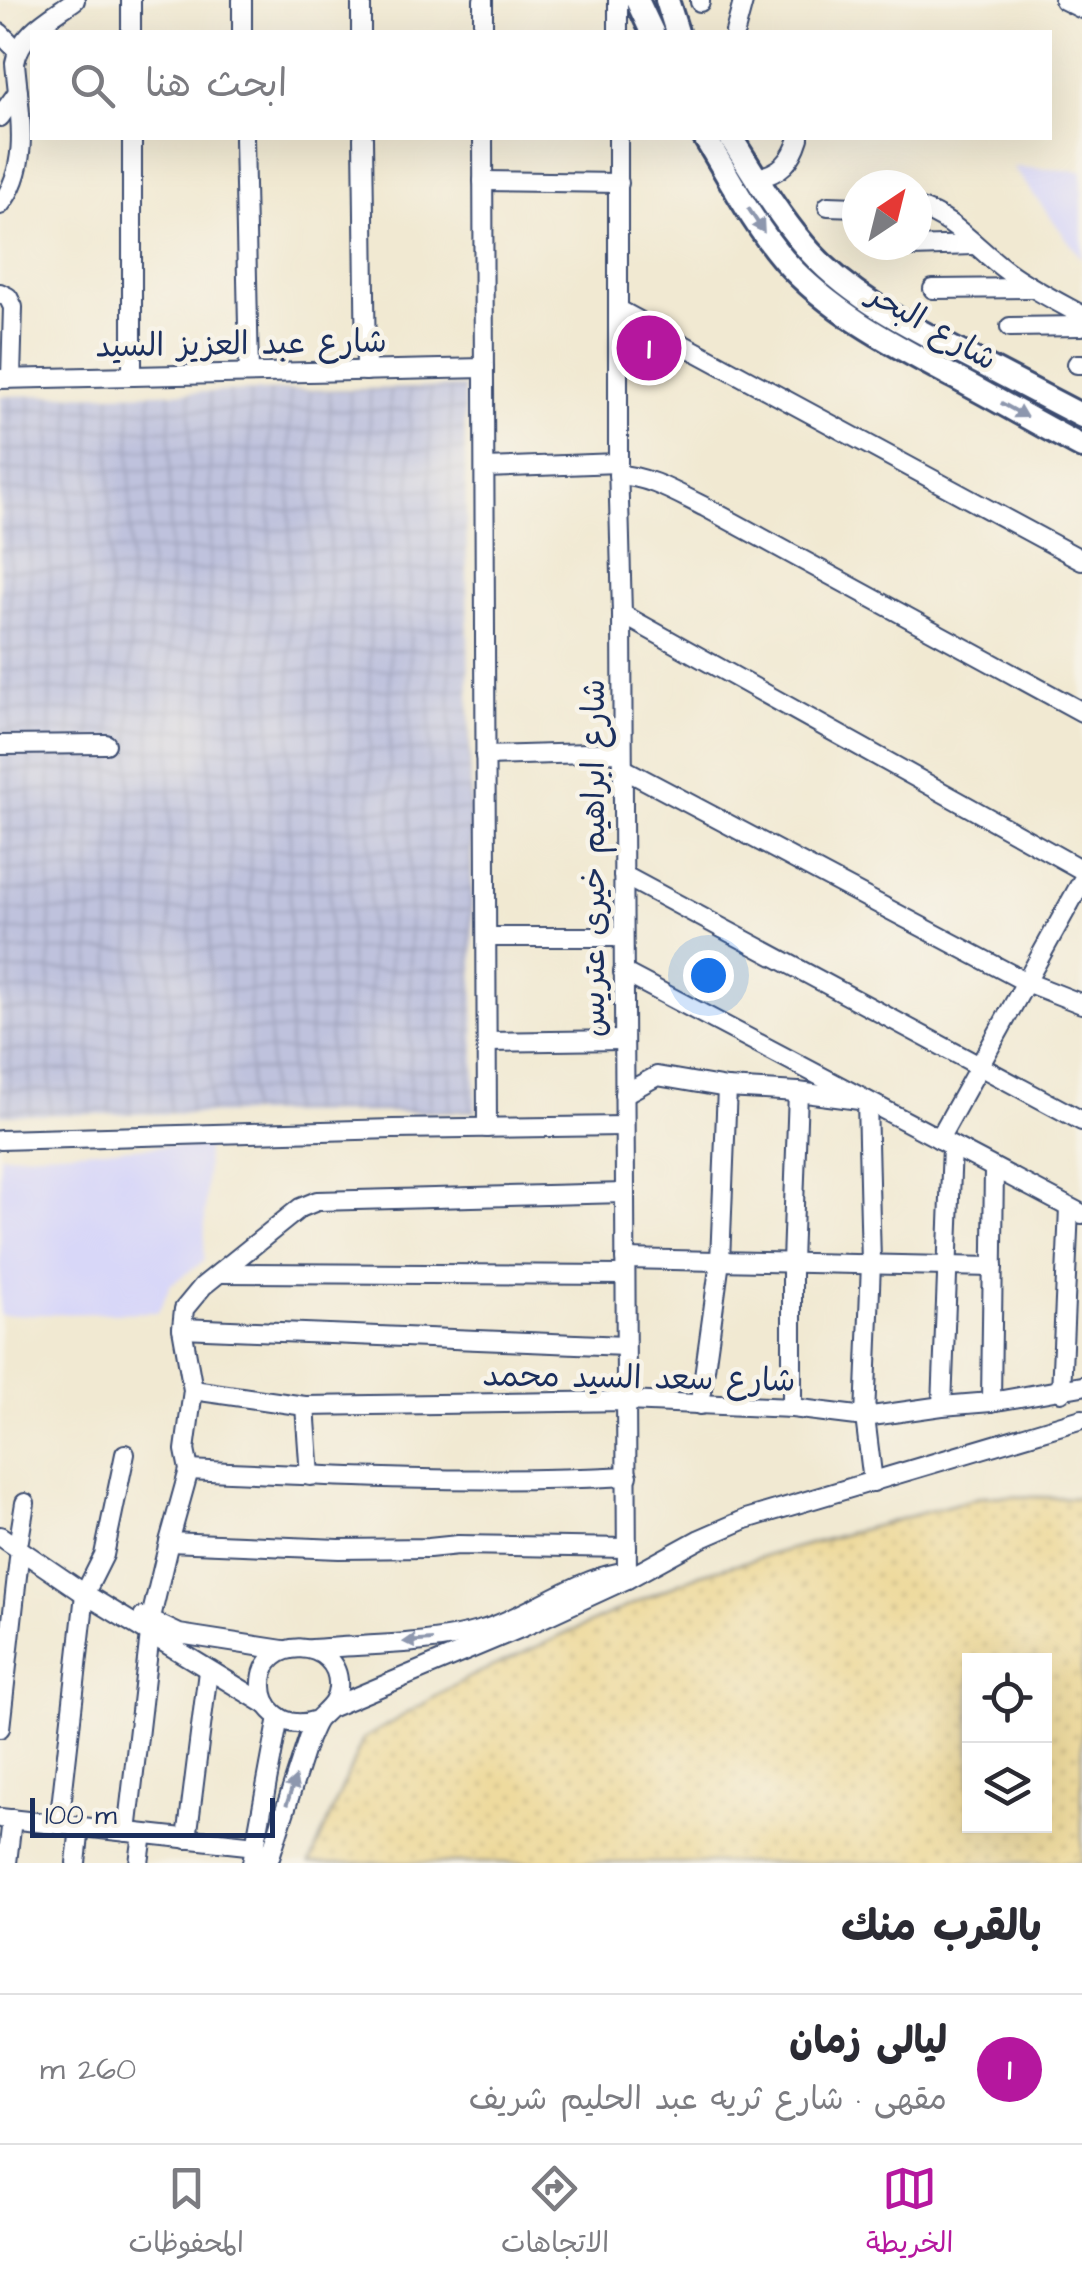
<!DOCTYPE html>
<html lang="ar">
<head>
<meta charset="utf-8">
<style>
  :root { --surface:#fff; --page:#f2f2f3; --text:#2b2b33; --muted:#7c7c81; --line:#e1e1e2; --accent:#b5179e }
  body { margin:0; font-family:"Architects Daughter","Playpen Sans Arabic",sans-serif; background:var(--page); color:var(--text); direction:rtl }
  .controls { position:absolute; right:30px; bottom:30px; display:grid; overflow:hidden; border-radius:0px; box-shadow:0 10px 40px #0002 }
  .controls button { width:90px; height:90px; display:grid; place-items:center; padding:0; border:0; border-bottom:2px solid var(--line); background:var(--surface); color:var(--text); font:50px sans-serif }
  .compass { position:absolute; left:842px; top:170px; width:90px; height:90px; border-radius:50%; background:var(--surface); box-shadow:0 10px 40px #0002; rotate:35deg }
  .scale { position:absolute; left:30px; bottom:25px; width:245px; box-sizing:border-box; padding-left:10px; border:5px solid #1b2f5e; border-top:0; font-size:28px; line-height:35px; white-space:nowrap; color:#1b2f5e; -webkit-text-stroke:8px #f7f3e8; paint-order:stroke }
  .you { position:absolute; left:708px; top:975px; width:35px; height:35px; margin:-25px; border:8px solid #fff; border-radius:50%; background:#1a73e8; box-shadow:0 0 0 15px #1a73e833 }
  .badge { display:grid; place-items:center; width:65px; height:65px; border-radius:50%; background:var(--accent); color:#fff; font-size:32px; font-weight:700 }
  .pin { position:absolute; translate:-50% -50%; border:5px solid #fff; box-shadow:0 2px 10px #0006 }
  .list { margin:0; padding:0; list-style:none }
  h2 { display:flex; justify-content:space-between; align-items:center; height:130px; margin:0; padding:0 40px; font-size:42px }
  h2 small { font-size:32px; font-weight:400; color:var(--muted) }
  .list li { display:grid; grid-template-columns:65px 1fr auto; gap:30px; align-items:center; box-sizing:border-box; height:150px; padding:0 40px; border-top:2px solid var(--line) }
  .list b { display:block; font-size:38px; white-space:nowrap }
  .list p { margin:0; font-size:32px; white-space:nowrap; color:var(--muted) }
  .list em { font-size:32px; font-style:normal; color:var(--muted) }
  .icon { flex:none; width:55px; height:55px; fill:none; stroke:currentColor; stroke-width:2; stroke-linecap:round; stroke-linejoin:round }
  .map { position:relative; flex:none; width:1082px; height:1863px; overflow:hidden; direction:ltr }
  .search { position:absolute; background:var(--surface); box-shadow:0 10px 40px #0002; left:30px; right:30px; top:30px; height:110px; display:flex; align-items:center; gap:25px; box-sizing:border-box; padding:0 35px; border-radius:0px; color:var(--muted); font-size:38px }
  .sheet { height:280px; background:var(--surface) }
  nav { display:flex; justify-content:space-around; align-items:center; box-sizing:border-box; height:140px; border-top:2px solid var(--line); background:var(--surface); font-size:28px; color:var(--muted) }
  nav a { display:grid; justify-items:center; gap:5px }
  nav .on { color:var(--accent) }
  .map>svg:first-child { display:block }
</style>
</head>
<body>
<div class="map">
<svg width="1082" height="1863" viewBox="0 0 1082 1863">
  <defs>
    <pattern id="industrial-grid" width="8" height="8" patternUnits="userSpaceOnUse" patternTransform="scale(2.5)"><rect width="8" height="8" fill="#bfc2dd"/><path d="M0 4h8M4 0v8" fill="none" stroke="#a4a7c0"/></pattern>
    <pattern id="sand-dots" width="8" height="8" patternUnits="userSpaceOnUse" patternTransform="scale(2.5)"><rect width="8" height="8" fill="#eeda9e"/><path d="M2 2h.1M6 6h.1" fill="none" stroke="#ccbb8a" stroke-width="1.8" stroke-linecap="round"/></pattern>
  </defs>
  <rect width="100%" height="100%" fill="#f7f3e8"/>
  <filter id="ink" filterUnits="userSpaceOnUse"><feTurbulence type="fractalNoise" baseFrequency=".01" numOctaves="2"/><feDisplacementMap in="SourceGraphic" scale="20" xChannelSelector="R" yChannelSelector="G"/><feConvolveMatrix kernelMatrix="1 2 1 2 8 2 1 2 1" color-interpolation-filters="sRGB"/></filter>
  <filter id="wash" filterUnits="userSpaceOnUse"><feTurbulence type="fractalNoise" baseFrequency=".0048" numOctaves="4" result="noise"/><feDisplacementMap in="SourceGraphic" scale="40" xChannelSelector="R" yChannelSelector="G"/><feGaussianBlur stdDeviation="2.25" result="paint"/><feColorMatrix in="noise" values="0 0 0 0 0 0 0 0 0 0 0 0 0 0 0 0 0 1.4 0 .05"/><feComposite in="paint" operator="in"/></filter>
  <g filter="url(#wash)">
    <rect width="100%" height="100%" fill="#f1e9d2"/>
    <g fill="#d8d7f8">
      <polygon points="1013,167 1082,171 1082,259"/>
      <polygon points="207,1144 204,1261 171,1284 158,1312 0,1315 0,1155"/>
    </g>
    <polygon fill="url(#industrial-grid)" points="464,387 476,1112 0,1115 0,396"/>
    <path fill="url(#sand-dots)" stroke="#84847e" stroke-width="2.5" fill-rule="evenodd" d="M984,1496l98,2v365h-772l53,-124 108,-63 229,-102zM970,1660h74v166h-74z"/>
  </g>
  <g filter="url(#ink)">
    <g fill="none" stroke-linecap="round" stroke-linejoin="round">
      <defs>
        <g id="minor">
          <polyline points="131,0 131,32"/>
          <polyline points="242,0 242,32"/>
          <polyline points="361,0 361,32"/>
          <polyline points="483,0 483,32"/>
          <polyline points="618,0 618,32"/>
          <polyline points="700,0 700,2"/>
          <polyline points="1064,0 1082,9"/>
          <polyline points="735,32 743,2"/>
          <polyline points="0,33 17,50"/>
          <polyline points="0,117 18,92"/>
          <polyline points="132,138 132,376"/>
          <polyline points="244,138 249,373"/>
          <polyline points="363,138 366,371"/>
          <polyline points="483,138 487,1128"/>
          <polyline points="618,138 618,463 622,614 627,1579"/>
          <path d="M757,178c24,-5 35,-17 42,-40"/>
          <polyline points="483,181 619,183"/>
          <path d="M0,205c32,-40 19,-95 15,-142 5,-31 37,-46 60,-63"/>
          <polyline points="828,206 857,207"/>
          <path d="M917,208c35,8 61,42 90,63 23,17 49,30 75,44"/>
          <polyline points="880,248 974,245"/>
          <polyline points="933,289 1032,288"/>
          <polyline points="0,293 8,297 13,307 11,378"/>
          <polyline points="619,310 1082,560"/>
          <polyline points="1010,327 1082,326"/>
          <polyline points="1077,364 1082,364"/>
          <polyline points="0,379 484,368"/>
          <polyline points="485,468 618,463"/>
          <path d="M618,475c31,1 60,19 87,32l377,205"/>
          <polyline points="622,614 1082,870"/>
          <polyline points="0,745 106,744"/>
          <polyline points="485,756 621,752"/>
          <polyline points="622,768 1026,982 1082,1004"/>
          <polyline points="623,875 1082,1121"/>
          <polyline points="487,937 623,937"/>
          <polyline points="623,972 1082,1214"/>
          <polyline points="487,1042 624,1040"/>
          <polyline points="624,1094 657,1076 727,1088 798,1092 867,1101 871,1263 865,1417 873,1482"/>
          <polyline points="939,1139 1082,881"/>
          <polyline points="0,1140 393,1129 624,1126"/>
          <polyline points="625,1259 993,1267"/>
          <polyline points="220,1273 625,1275"/>
          <polyline points="182,1328 625,1346"/>
          <polyline points="193,1390 305,1406 626,1401 792,1408 865,1417 942,1406 991,1402 1082,1386"/>
          <polyline points="1061,1392 1069,1208"/>
          <polyline points="991,1402 994,1168"/>
          <polyline points="700,1405 720,1261 727,1088"/>
          <polyline points="305,1406 310,1476"/>
          <polyline points="942,1406 952,1146"/>
          <polyline points="792,1408 792,1262 798,1092"/>
          <path d="M189,1470c146,7 293,14 439,6"/>
          <polyline points="0,1536 85,1594 267,1705"/>
          <polyline points="19,1540 25,1503"/>
          <polyline points="169,1542 339,1549 429,1548 458,1545 627,1548"/>
          <polyline points="89,1585 104,1555 125,1454"/>
          <polyline points="143,1617 179,1634 283,1650"/>
          <polyline points="150,1622 169,1542 189,1470 185,1450 193,1390 182,1328 184,1309 203,1286 300,1208 317,1201 625,1193"/>
          <path d="M312,1649c56,-5 116,-3 170,-19 45,-13 91,-49 135,-57"/>
          <polyline points="332,1707 523,1627 627,1579 700,1539 746,1519 1082,1419"/>
          <polyline points="0,1728 20,1549"/>
          <polyline points="0,1818 256,1846"/>
          <polyline points="59,1825 85,1594"/>
          <polyline points="127,1832 150,1634"/>
          <polyline points="187,1839 208,1671"/>
          <polyline points="7,1863 12,1819"/>
          <polyline points="76,1863 80,1827"/>
          <polyline points="139,1863 143,1834"/>
          <polyline points="252,1863 279,1717"/>
          <path d="M268,1863l40,-124c3,-6 6,-15 10,-20 10,-10 19,-16 20,-31 4,-51 -78,-54 -76,-2 0,10 4,20 12,27 12,12 28,12 43,7"/>
        </g>
        <g id="major">
          <polyline points="637,0 652,32"/>
          <polyline points="667,0 677,32"/>
          <path d="M705,138c25,40 47,85 79,122 46,52 110,85 170,117 43,23 85,47 128,70"/>
          <path d="M731,138c23,36 45,74 73,107 43,51 105,81 163,111 38,20 77,40 115,60"/>
        </g>
      </defs>
      <use href="#minor" stroke="#3b4b6f" stroke-width="22"/>
      <use href="#major" stroke="#3b4b6f" stroke-width="28"/>
      <use href="#minor" stroke="#fff" stroke-width="18"/>
      <use href="#major" stroke="#fff" stroke-width="22"/>
    </g>
    <defs><path id="oneway-solid" d="M-6-.8H1V-3.2L6.5 0L1 3.2V.8H-6Z" transform="scale(2.5)"/></defs>
    <g fill="#8d97ae">
      <use href="#oneway-solid" transform="translate(756 220) rotate(57)"/>
      <use href="#oneway-solid" transform="translate(1014 410) rotate(29)"/>
      <use href="#oneway-solid" transform="translate(418 1641) rotate(176)"/>
      <use href="#oneway-solid" transform="translate(291 1791) rotate(-72)"/>
    </g>
  </g>
  <g text-anchor="middle" stroke-width="9" stroke-linejoin="round" paint-order="stroke">
    <g font-size="32" fill="#1b2f5e" stroke="#f7f3e8">
      <text transform="translate(933 326) rotate(30)" y="11">شارع البحر</text>
      <text transform="translate(241 343) rotate(-1)" y="11">شارع عبد العزيز السيد</text>
      <text transform="translate(593 858) rotate(-90)" y="11">شارع ابراهيم خيرى عتريس</text>
      <text transform="translate(639 1377) rotate(1)" y="11">شارع سعد السيد محمد</text>
    </g>
  </g>
</svg>
<div class="controls">
<button><svg class="icon" aria-label="locate" viewBox="0 0 24 24"><circle cx="12" cy="12" r="6"/><path d="M12 2v4M12 18v4M2 12h4M18 12h4"/></svg></button>
<button><svg class="icon" aria-label="layers" viewBox="0 0 24 24"><path d="M12 4l9 5-9 5-9-5zM3 14l9 5 9-5"/></svg></button>
</div>
<svg class="compass" viewBox="-18 -18 36 36"><path d="M0-13l5 13h-10z" fill="#e53935"/><path d="M0 13l5-13h-10z" fill="#7c7c81"/></svg>
<div class="scale">100 m</div>
<div class="you"></div>
<div class="pin badge" style="left:649px;top:348px">1</div>
<div class="search"><svg class="icon" aria-label="search" viewBox="0 0 24 24"><circle cx="10" cy="10" r="6"/><path d="M15 15l6 6"/></svg>ابحث هنا</div>
</div>
<section class="sheet">
<h2>بالقرب منك<small></small></h2>
<ul class="list">
<li><span class="badge">1</span><div><b>ليالى زمان</b><p>مقهى · شارع ثريه عبد الحليم شريف</p></div><em>260 m</em></li>
</ul>
</section>
<nav>
<a class="on"><svg class="icon" aria-label="map" viewBox="0 0 24 24"><path d="M3 6l6-2 6 2 6-2v14l-6 2-6-2-6 2zM9 4v14M15 6v14"/></svg>الخريطة</a>
<a><svg class="icon" aria-label="directions" viewBox="0 0 24 24"><path d="M12 3l9 9-9 9-9-9zM9 14v-3h6M13 9l2 2-2 2"/></svg>الاتجاهات</a>
<a><svg class="icon" aria-label="saved" viewBox="0 0 24 24"><path d="M7 4h10v16l-5-4-5 4z"/></svg>المحفوظات</a>
</nav>
</body>
</html>
